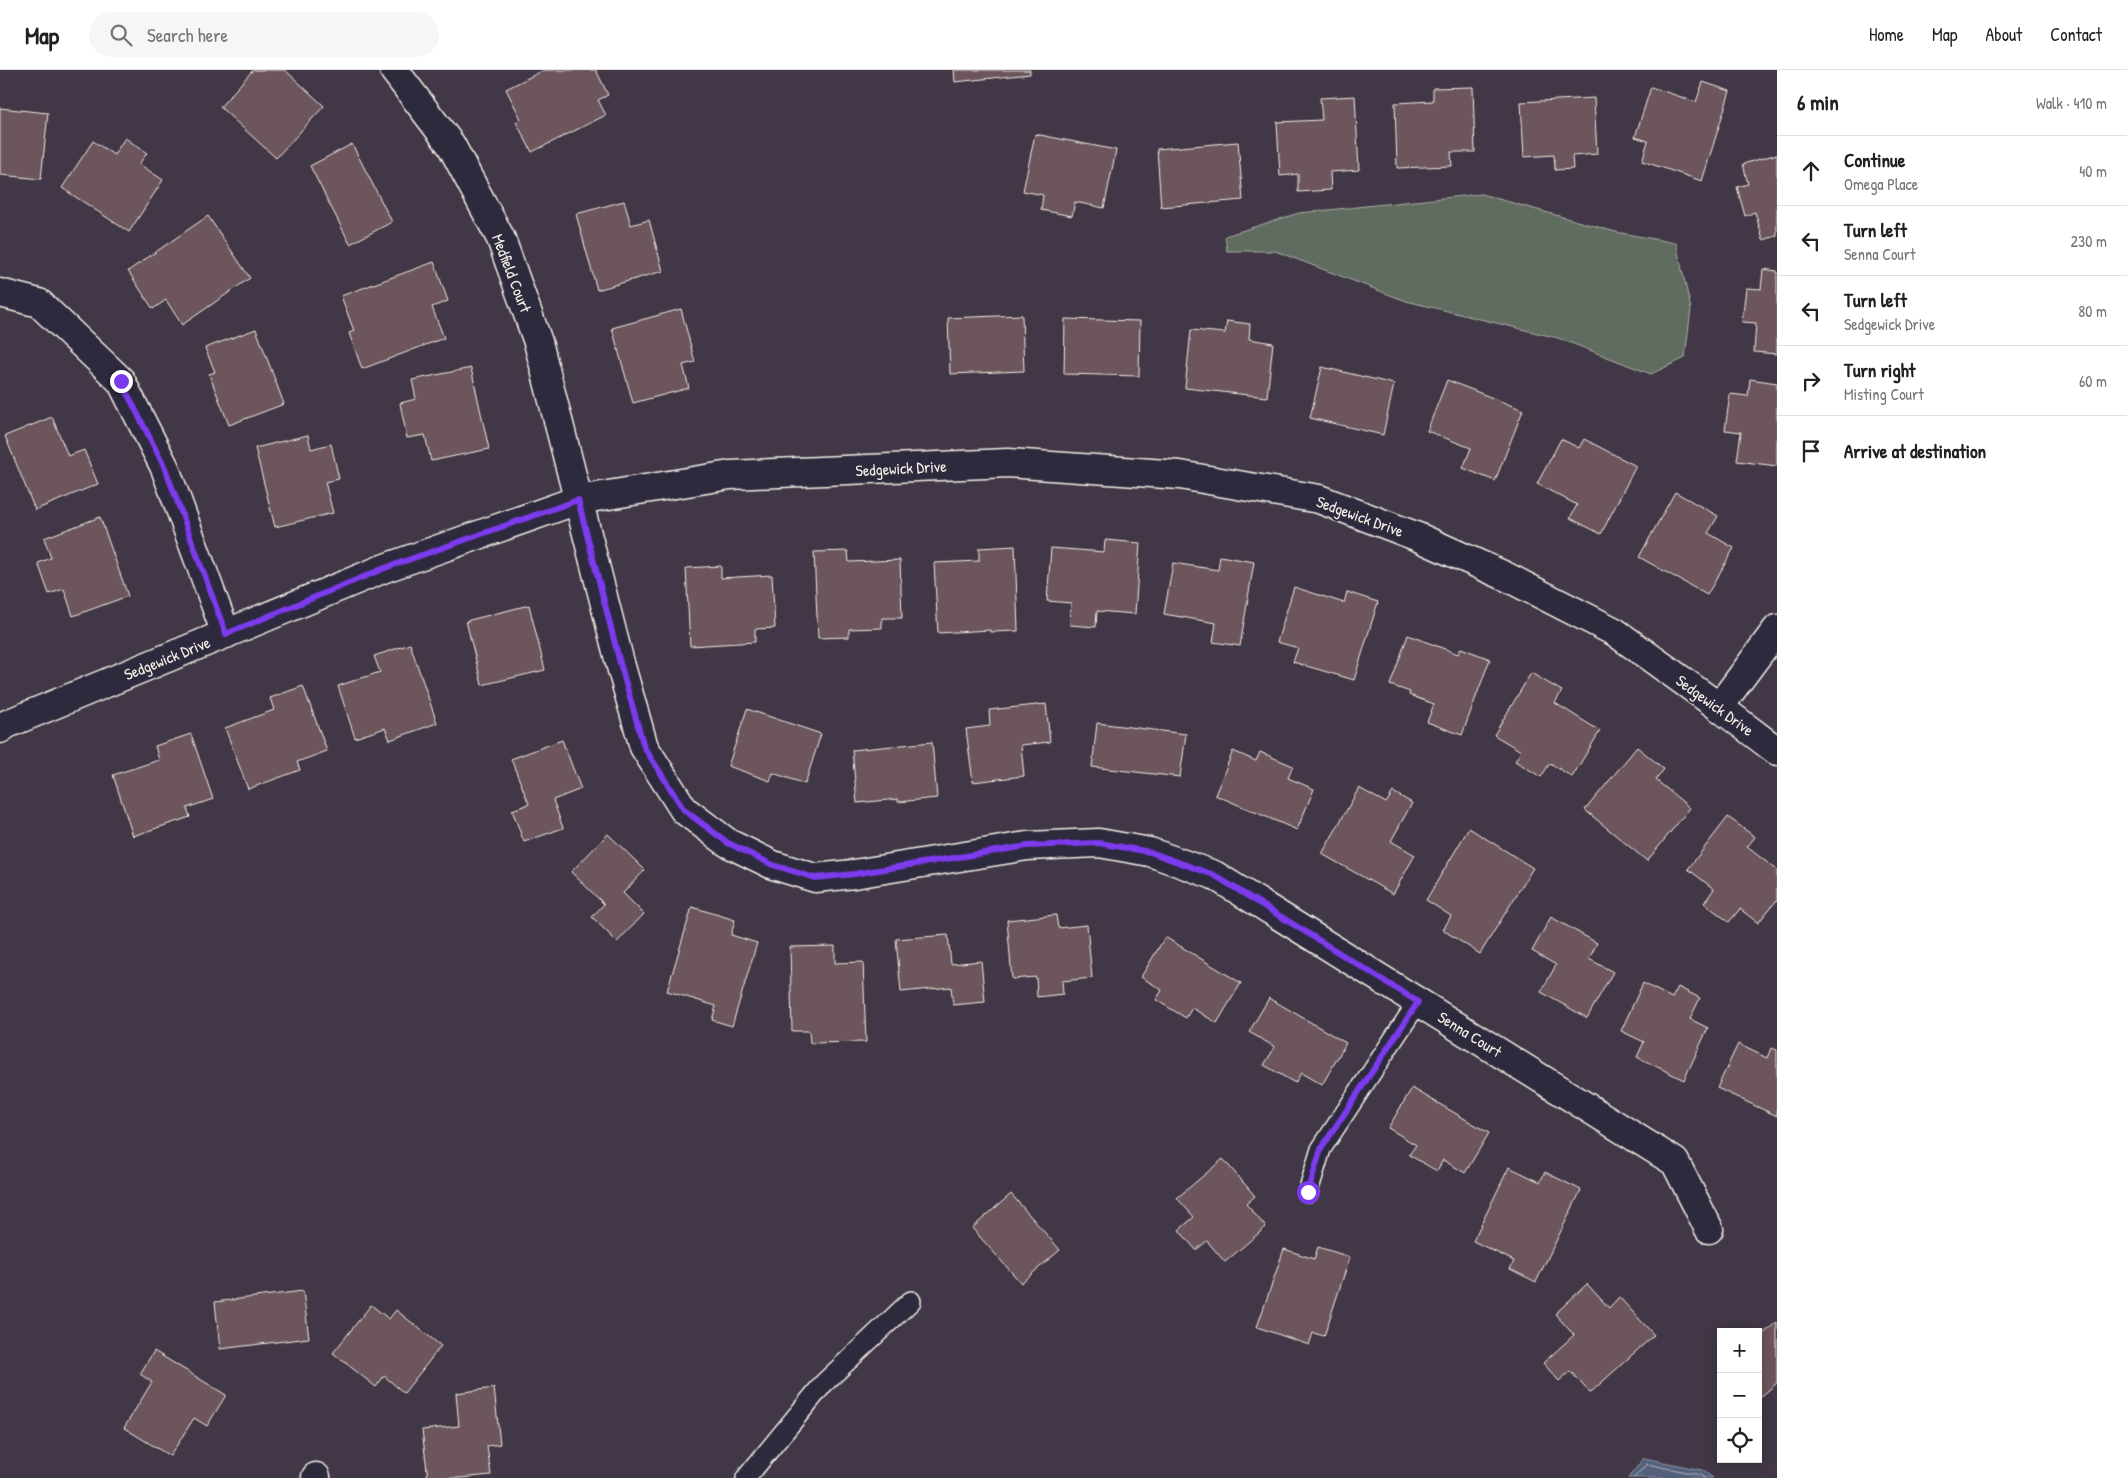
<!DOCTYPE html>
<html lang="en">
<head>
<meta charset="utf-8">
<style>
  :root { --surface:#fff; --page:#f6f6f6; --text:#202124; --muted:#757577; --line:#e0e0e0 }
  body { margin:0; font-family:"Patrick Hand",sans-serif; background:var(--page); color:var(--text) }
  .controls { position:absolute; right:15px; bottom:15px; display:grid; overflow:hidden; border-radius:0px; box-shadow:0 2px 12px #0003 }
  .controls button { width:45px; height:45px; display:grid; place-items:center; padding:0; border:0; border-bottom:1px solid var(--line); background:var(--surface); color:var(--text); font:25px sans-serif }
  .stop { position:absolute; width:15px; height:15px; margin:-11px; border:4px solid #7c3aed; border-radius:50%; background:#fff }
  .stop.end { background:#7c3aed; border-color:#fff; box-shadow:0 1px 5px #0008 }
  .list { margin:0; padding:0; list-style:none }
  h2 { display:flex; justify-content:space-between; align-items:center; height:65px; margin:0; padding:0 20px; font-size:21px }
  h2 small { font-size:16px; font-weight:400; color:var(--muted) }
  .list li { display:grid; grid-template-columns:32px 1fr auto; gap:15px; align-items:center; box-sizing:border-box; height:70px; padding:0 20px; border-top:1px solid var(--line) }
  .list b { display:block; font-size:19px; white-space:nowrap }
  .list p { margin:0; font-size:16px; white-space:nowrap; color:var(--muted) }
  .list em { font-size:16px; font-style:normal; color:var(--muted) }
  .icon { flex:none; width:28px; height:28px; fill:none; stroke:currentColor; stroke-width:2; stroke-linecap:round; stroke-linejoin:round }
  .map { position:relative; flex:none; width:1777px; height:1408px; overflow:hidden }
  header { display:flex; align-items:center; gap:30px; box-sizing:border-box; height:70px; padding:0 25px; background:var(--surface); border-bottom:1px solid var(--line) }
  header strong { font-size:24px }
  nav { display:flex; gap:28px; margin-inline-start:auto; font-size:18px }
  .search { width:350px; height:45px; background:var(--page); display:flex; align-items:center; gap:12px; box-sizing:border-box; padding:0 18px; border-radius:28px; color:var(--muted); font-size:19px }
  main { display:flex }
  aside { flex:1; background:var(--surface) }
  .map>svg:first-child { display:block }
</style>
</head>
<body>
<header>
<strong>Map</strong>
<div class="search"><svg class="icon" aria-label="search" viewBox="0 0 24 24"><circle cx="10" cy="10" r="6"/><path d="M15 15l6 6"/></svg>Search here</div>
<nav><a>Home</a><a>Map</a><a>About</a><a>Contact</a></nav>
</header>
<main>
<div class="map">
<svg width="1777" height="1408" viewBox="0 0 1777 1408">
  <rect width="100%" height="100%" fill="#413746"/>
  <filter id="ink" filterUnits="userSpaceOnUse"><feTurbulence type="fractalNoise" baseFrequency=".02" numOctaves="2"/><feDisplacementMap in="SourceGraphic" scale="10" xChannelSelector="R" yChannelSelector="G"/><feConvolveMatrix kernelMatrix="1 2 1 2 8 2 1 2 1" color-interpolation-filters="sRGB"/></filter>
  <g filter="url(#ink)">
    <polygon fill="#616c61" stroke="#aaaea4" points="1481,124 1616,162 1676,173 1691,239 1685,288 1651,304 1558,268 1406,231 1275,181 1227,181 1225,166 1299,143"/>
    <polygon fill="#52617c" stroke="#939ba7" points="1644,1388 1702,1400 1713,1408 1628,1408"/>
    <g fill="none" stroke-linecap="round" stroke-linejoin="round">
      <polyline stroke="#b3b7bd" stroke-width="1" points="1634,1408 1647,1394 1700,1405 1705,1408"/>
    </g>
    <g fill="#6c555b" stroke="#f4f1e8">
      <polygon points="253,0 285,0 324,36 276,88 220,37"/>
      <polygon points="544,0 596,0 608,25 598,30 606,45 532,82 516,52 521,49 506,19"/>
      <polygon points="954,0 1030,0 1030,4 955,12"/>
      <polygon points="1703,12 1730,21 1702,111 1642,91 1648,71 1635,67 1651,17 1696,32"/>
      <polygon points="1473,17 1475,82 1451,82 1452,96 1397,98 1395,33 1433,31 1433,18"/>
      <polygon points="1355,26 1359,100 1330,102 1331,120 1298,122 1298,104 1280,106 1277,52 1322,50 1320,28"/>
      <polygon points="1594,28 1597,84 1572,86 1573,99 1555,100 1554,85 1524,87 1521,32"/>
      <polygon points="0,38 48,43 41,109 0,105"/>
      <polygon points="1035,64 1116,80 1104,138 1075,132 1072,146 1041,140 1043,125 1023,121"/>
      <polygon points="125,68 147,83 139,94 163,110 129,162 62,118 93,71 114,85"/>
      <polygon points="1238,72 1243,130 1161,137 1157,79"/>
      <polygon points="352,74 392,152 350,174 310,96"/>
      <polygon points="1777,84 1777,166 1763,170 1755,142 1745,146 1737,117 1748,114 1743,94"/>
      <polygon points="624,131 631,155 649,150 663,201 597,220 576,144"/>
      <polygon points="208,146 250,208 182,255 166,230 153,239 128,201"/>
      <polygon points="434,192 448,231 432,237 444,268 362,299 349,263 354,261 341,226"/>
      <polygon points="1763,199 1777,201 1777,284 1754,282 1756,253 1742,252 1746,218 1761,219"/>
      <polygon points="681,239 695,292 683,295 689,318 633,333 612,258"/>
      <polygon points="1022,245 1024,301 950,304 948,248"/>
      <polygon points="1065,249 1140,251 1139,306 1064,304"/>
      <polygon points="1227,251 1250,254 1249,269 1273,273 1267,327 1185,318 1191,260 1225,263"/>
      <polygon points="256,259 284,334 229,355 209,304 215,302 205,278"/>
      <polygon points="1322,297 1394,314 1383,365 1310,348"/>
      <polygon points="471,298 489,379 431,391 425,365 407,368 400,333 416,329 412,310"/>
      <polygon points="1750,309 1777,313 1777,396 1737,391 1741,362 1725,360 1730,324 1748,326"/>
      <polygon points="1447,310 1523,340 1495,411 1463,398 1471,378 1427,361"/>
      <polygon points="52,347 68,386 84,380 98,414 35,440 5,366"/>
      <polygon points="308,365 311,379 331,374 339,409 325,412 333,443 275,457 255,378"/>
      <polygon points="1561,369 1579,378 1584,369 1636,396 1601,464 1570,448 1577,435 1537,414"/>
      <polygon points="1675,422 1718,446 1708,463 1734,478 1707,525 1639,487"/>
      <polygon points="100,447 128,526 73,546 64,519 49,524 38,493 51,488 44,468"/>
      <polygon points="1105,470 1140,473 1135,544 1097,541 1096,557 1070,555 1071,533 1047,531 1051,478 1104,482"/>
      <polygon points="1015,476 1018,561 990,562 990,560 938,563 934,493 979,491 979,478"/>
      <polygon points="848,481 849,492 900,490 902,548 882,548 882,558 849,559 849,567 818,568 814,482"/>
      <polygon points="1220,486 1254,492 1240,576 1213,572 1216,553 1164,544 1173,493 1218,500"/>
      <polygon points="721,496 721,508 772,505 775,558 755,559 755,572 690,576 686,498"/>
      <polygon points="1294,517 1344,533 1347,522 1378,532 1354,610 1293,592 1298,578 1277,572"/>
      <polygon points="529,535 545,600 482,615 466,551"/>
      <polygon points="1408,565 1458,584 1461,578 1490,589 1462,665 1427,652 1434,634 1409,625 1410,622 1390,615"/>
      <polygon points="410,574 437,653 390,670 385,658 355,668 338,616 380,602 374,586"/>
      <polygon points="1531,603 1562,621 1555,633 1600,661 1572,707 1550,693 1541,707 1515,691 1521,681 1494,665"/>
      <polygon points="303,616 327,681 297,692 300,700 248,719 225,658 274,640 270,628"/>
      <polygon points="1046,634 1050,672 1021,675 1024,706 973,712 966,659 990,656 989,640"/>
      <polygon points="747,639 821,664 805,714 773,703 770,711 728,696"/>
      <polygon points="1097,653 1186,664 1180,707 1092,697"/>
      <polygon points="191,664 213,729 187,738 190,747 133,766 113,705 159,690 155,676"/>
      <polygon points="562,670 581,719 553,730 563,758 524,772 512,740 529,734 511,689"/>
      <polygon points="932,672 937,728 898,732 898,729 857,733 852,680"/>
      <polygon points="1637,677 1664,699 1656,710 1690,738 1647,791 1585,740"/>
      <polygon points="1233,681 1256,691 1260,682 1293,696 1288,708 1314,719 1297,760 1215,725"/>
      <polygon points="1359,718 1386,733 1393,722 1412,733 1391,771 1415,785 1393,824 1322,784"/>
      <polygon points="1728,747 1755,767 1747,777 1777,800 1777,830 1758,853 1740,839 1729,852 1704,833 1714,819 1688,799"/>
      <polygon points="1469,758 1533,798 1480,884 1443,860 1451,846 1426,830"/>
      <polygon points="608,764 645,800 623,823 644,844 617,872 592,847 604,834 571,802"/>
      <polygon points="692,837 735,850 731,865 757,873 732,956 712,950 716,936 667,921"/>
      <polygon points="1056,845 1058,858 1087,855 1092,908 1062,911 1063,924 1037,927 1036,907 1012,909 1007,850"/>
      <polygon points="1551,847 1597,873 1589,889 1613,902 1587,948 1541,922 1556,895 1532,881"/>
      <polygon points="948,865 951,894 981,891 985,932 953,935 951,917 901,922 896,869"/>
      <polygon points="1165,867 1241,913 1217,953 1192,938 1186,948 1156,930 1162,920 1141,907"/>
      <polygon points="835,876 835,893 863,892 866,972 810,973 809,961 792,961 790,877"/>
      <polygon points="1643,913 1672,928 1678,917 1700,928 1690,949 1708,958 1684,1010 1637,987 1644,972 1621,961"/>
      <polygon points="1269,928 1346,973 1322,1015 1301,1003 1295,1013 1264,995 1275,977 1249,962"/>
      <polygon points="1738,974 1767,988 1771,978 1777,980 1777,1046 1717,1018"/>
      <polygon points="1412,1018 1489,1063 1465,1103 1443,1090 1437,1101 1409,1085 1416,1075 1388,1058"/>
      <polygon points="1223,1089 1255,1126 1246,1134 1266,1157 1225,1192 1207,1171 1196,1180 1179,1160 1194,1147 1177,1128"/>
      <polygon points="1509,1097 1540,1112 1545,1102 1581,1120 1536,1212 1510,1199 1514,1191 1473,1171"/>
      <polygon points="1011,1124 1060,1180 1021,1213 972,1158"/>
      <polygon points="1318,1177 1350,1187 1324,1266 1313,1263 1309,1275 1257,1257 1284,1179 1314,1189"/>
      <polygon points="1587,1214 1609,1238 1619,1227 1654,1265 1590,1323 1570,1301 1559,1311 1543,1293 1574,1265 1555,1244"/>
      <polygon points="303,1221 309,1268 220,1279 215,1232"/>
      <polygon points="371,1235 389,1249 396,1240 441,1276 404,1323 384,1306 376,1317 333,1283"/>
      <polygon points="1777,1252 1777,1313 1758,1329 1758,1268"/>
      <polygon points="154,1281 226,1325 207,1356 194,1348 170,1386 124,1358 152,1312 140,1304"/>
      <polygon points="494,1318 500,1374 487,1376 491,1405 460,1408 428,1408 422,1360 459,1356 456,1323"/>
    </g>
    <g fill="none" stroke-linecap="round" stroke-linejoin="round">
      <defs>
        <g id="service">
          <polyline points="1308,1122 1321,1079 1418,932"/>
          <polyline points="746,1408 824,1313 911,1231"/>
        </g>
        <g id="minor">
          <polyline points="394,0 451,75 501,169 538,272 620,593 644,677 684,740 728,773 773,795 815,808 854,804 1027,776 1099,773 1150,782 1214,805 1675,1092 1709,1159"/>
          <polyline points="0,223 39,233 121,311 165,398 226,564"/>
          <polyline points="1719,637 1777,559"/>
          <polyline points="0,659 7,654 385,498 578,430 730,405 1008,393 1180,405 1319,429 1418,467 1505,506 1615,562 1719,637 1777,681"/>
          <polyline points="316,1408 316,1407"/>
        </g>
      </defs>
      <use href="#service" stroke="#f4f1e8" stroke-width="22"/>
      <use href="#minor" stroke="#f4f1e8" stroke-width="31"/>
      <use href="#service" stroke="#2f2a3d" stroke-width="19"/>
      <use href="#minor" stroke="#2f2a3d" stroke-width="28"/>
    </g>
  </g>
  <g fill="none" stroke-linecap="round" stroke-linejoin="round" filter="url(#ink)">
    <polyline stroke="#7c3aed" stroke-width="6" points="121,311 165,398 226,564 385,498 578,430 620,593 644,677 684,740 728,773 773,795 815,808 854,804 1027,776 1099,773 1150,782 1214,805 1418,932 1321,1079 1308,1122"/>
  </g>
  <g text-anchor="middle" stroke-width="4" stroke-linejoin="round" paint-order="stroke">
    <g font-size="16" fill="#f4f1e8" stroke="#2f2a3d">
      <text transform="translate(512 203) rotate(69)" y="6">Medfield Court</text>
      <text transform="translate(901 398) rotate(-3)" y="6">Sedgewick Drive</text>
      <text transform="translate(1360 446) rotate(20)" y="6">Sedgewick Drive</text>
      <text transform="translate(167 588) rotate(-22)" y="6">Sedgewick Drive</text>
      <text transform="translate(1715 635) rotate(36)" y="6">Sedgewick Drive</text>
      <text transform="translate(1470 964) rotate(32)" y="6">Senna Court</text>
    </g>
  </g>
</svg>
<div class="controls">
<button>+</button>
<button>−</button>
<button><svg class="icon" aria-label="locate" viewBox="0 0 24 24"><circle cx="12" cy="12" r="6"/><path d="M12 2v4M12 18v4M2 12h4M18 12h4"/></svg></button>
</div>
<div class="stop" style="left:1308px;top:1122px"></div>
<div class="stop end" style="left:121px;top:311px"></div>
</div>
<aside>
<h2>6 min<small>Walk · 410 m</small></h2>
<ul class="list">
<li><svg class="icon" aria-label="ahead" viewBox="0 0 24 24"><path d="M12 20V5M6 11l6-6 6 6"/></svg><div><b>Continue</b><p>Omega Place</p></div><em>40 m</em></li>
<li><svg class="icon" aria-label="left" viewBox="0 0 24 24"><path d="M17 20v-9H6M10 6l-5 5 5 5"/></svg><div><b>Turn left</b><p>Senna Court</p></div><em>230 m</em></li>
<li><svg class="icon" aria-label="left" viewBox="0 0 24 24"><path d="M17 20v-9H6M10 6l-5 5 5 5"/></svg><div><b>Turn left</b><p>Sedgewick Drive</p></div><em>80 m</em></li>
<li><svg class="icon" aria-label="right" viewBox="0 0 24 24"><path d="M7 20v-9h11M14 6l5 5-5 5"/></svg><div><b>Turn right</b><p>Misting Court</p></div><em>60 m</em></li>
<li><svg class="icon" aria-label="arrive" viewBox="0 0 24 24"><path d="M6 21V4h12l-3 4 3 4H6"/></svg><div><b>Arrive at destination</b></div></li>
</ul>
</aside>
</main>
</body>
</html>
